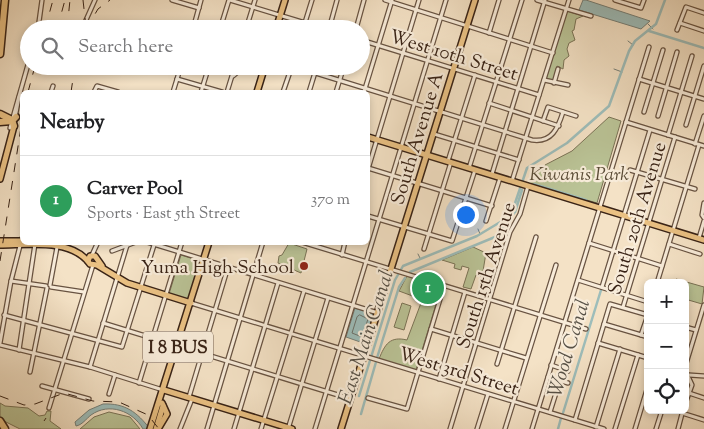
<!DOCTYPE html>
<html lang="en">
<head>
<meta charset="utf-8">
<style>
  :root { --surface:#fff; --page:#f2f2f2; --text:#202124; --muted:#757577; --line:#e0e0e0; --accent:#d93025 }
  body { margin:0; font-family:"Sorts Mill Goudy",serif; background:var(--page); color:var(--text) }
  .controls { position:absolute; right:15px; bottom:15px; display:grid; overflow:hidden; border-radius:8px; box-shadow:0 2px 8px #0003 }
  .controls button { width:45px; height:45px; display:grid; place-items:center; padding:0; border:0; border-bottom:1px solid var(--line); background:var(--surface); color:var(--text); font:25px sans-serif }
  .you { position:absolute; left:465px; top:214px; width:18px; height:18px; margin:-12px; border:4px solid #fff; border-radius:50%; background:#1a73e8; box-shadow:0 0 0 8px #1a73e833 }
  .badge { display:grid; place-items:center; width:32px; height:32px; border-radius:50%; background:var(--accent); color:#fff; font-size:16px; font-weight:700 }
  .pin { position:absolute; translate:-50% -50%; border:2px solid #fff; box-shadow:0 1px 5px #0006 }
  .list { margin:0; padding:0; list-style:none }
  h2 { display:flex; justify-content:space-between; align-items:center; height:65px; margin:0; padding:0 20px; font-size:21px }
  h2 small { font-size:16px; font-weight:400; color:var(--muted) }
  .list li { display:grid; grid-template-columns:32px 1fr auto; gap:15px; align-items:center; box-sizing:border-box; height:90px; padding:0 20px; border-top:1px solid var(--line) }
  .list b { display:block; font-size:19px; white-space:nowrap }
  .list p { margin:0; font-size:16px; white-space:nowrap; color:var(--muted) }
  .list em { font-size:16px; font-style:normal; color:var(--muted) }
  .icon { flex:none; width:28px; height:28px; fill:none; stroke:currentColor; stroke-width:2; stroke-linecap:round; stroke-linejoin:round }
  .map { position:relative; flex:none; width:704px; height:429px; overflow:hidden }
  .search { position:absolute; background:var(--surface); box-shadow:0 2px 8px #0003; left:20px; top:20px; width:350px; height:55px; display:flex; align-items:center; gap:12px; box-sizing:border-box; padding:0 18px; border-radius:28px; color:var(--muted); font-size:19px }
  .panel { position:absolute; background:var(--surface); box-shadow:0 2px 8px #0003; left:20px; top:90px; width:350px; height:155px; border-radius:8px }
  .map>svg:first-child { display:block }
</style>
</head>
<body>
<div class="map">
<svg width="704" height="429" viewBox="0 0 704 429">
  <rect width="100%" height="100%" fill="#f4e2c6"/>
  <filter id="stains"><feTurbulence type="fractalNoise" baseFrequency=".004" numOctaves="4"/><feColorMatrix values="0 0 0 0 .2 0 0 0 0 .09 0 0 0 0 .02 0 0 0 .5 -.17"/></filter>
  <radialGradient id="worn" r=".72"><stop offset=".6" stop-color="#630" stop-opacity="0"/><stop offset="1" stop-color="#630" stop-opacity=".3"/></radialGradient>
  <g fill="#bac396" stroke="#7a7356">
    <polygon points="567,11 583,16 576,19 574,30 572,31 575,40 569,43 567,49 569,56 564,60 563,69 557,66 553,81 546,79"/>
    <polygon points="609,117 621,121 597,203 528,183 545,165 572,151"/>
    <polygon points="289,243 307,249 301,273 278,263 279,256 282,255"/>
    <polygon points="473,247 486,253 482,277 476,275 471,289 463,287 469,268 462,266 461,270 454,268 455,264 442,260"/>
    <polygon points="181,255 200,261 188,300 169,294"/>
    <path d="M407,276l34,12 -25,82 -37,-11c6,-15 11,-23 28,-19l14,-37 -3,-5 -19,-7z"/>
    <polygon points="676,279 704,287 702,304 685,299 685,283 669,283 670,280 675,281"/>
    <polygon points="402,303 411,306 404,330 394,327"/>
    <polygon points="0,403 5,406 28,408 39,416 45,415 47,411 51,411 50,421 61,429 20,429 0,419"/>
    <polygon points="109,412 130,417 140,429 80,429 94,417"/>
  </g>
  <g fill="#9dbdba" stroke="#757f78">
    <polygon points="583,0 586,0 650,21 641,29 579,10"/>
    <polygon points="355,308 375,314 366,344 346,337"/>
    <path d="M103,404c22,-1 34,8 47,25h-7c-10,-18 -34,-27 -52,-14 -5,4 -9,10 -15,11l-1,-4 14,-12z"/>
  </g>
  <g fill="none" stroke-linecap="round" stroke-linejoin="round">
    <polygon stroke="#6b7068" stroke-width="1" points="360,315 368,319 362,337 352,333 357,317"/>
    <g stroke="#757f78" stroke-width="1">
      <polyline points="648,24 653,29"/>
      <polyline points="628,41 633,45"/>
      <polyline points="614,69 622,72"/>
      <polyline points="478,229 480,234"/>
      <polyline points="418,254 420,258"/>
    </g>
    <g stroke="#9dbdba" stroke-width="2.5">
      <polyline points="649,31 704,48"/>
      <polyline points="534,184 586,200"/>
      <polyline points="410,272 495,237 515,212 522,190"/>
      <polyline points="377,358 399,287 405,278"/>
      <polyline points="359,396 395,280 403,266 477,236 507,218 513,209 527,168 567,143 609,106 629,51 635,41 656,24 665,0"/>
      <polyline points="563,413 601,290"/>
      <polyline points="361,414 376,362"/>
      <polyline points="558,429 561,418"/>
    </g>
    <defs>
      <g id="minor">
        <polyline points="172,0 199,8"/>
        <polyline points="230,0 325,29"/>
        <polyline points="385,0 553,53"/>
        <polyline points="537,0 591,16"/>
        <polyline points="615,0 641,8 644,0"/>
        <polyline points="680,23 704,31"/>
        <polyline points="38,29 42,0"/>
        <polyline points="82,29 95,0"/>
        <polyline points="193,29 201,0"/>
        <polyline points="220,29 229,0"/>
        <polyline points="246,29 255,0"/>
        <polyline points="303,29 312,0"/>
        <polyline points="329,29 337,0"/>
        <polyline points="356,29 364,0"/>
        <polyline points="677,30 686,7 704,13"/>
        <polyline points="489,33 499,0"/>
        <polyline points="361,40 539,95"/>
        <path d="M293,66l239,74c20,3 26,-12 31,-28"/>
        <polyline points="233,76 245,66"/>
        <polyline points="177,79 222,92"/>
        <polyline points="639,79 704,99"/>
        <polyline points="544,80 568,85"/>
        <polyline points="554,83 558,69"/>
        <polyline points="51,92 53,86"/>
        <polyline points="94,92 97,86 118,92"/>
        <polyline points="173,92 181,66"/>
        <polyline points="201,92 209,66"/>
        <polyline points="227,92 235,66"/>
        <polyline points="283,92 292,66"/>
        <polyline points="309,92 317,66"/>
        <polyline points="336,92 344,66"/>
        <polyline points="364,92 392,0"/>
        <polyline points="489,103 559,126"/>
        <polyline points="644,112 663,50"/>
        <polyline points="658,116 677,52"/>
        <polyline points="15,118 19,97"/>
        <polyline points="543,121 548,107 576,116"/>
        <polyline points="626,122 704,146"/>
        <polyline points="686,125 704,66"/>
        <polyline points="10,128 29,61"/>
        <polyline points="434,134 519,160"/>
        <polyline points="668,135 692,56"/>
        <polyline points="695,144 704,116"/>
        <polyline points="448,161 475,75"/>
        <polyline points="368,168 492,206"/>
        <polyline points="469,168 522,0"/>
        <polyline points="368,169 419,0"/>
        <polyline points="630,170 695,189"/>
        <polyline points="492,174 545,0"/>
        <polyline points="512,181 569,0"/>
        <polyline points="704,203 702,215 704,218"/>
        <polyline points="368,216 452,241 475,170"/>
        <polyline points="486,221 500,178"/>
        <polyline points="699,238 704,221"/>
        <polyline points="147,242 378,313"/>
        <polyline points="302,242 586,329"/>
        <polyline points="589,243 662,266"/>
        <polyline points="669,244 700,254"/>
        <polyline points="424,249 451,162"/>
        <polyline points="112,251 136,242"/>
        <polyline points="92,255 98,242"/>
        <polyline points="342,255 345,242"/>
        <polyline points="578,280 648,302"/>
        <polyline points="11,281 46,286"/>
        <polyline points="657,283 699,145"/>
        <polyline points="50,285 58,242"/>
        <polyline points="51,287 84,292"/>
        <polyline points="602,287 650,130"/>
        <polyline points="191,303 604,429"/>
        <polyline points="623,307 675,137"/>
        <polyline points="4,315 122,347 155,242"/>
        <polyline points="103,323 351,399"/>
        <polyline points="604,324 648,337"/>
        <polyline points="685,327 696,330"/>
        <polyline points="431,329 526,358"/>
        <polyline points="641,335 648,315"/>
        <polyline points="0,343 11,281 22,238"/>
        <polyline points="598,343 648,358"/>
        <polyline points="0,345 90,367 163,390"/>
        <polyline points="19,350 35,244"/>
        <polyline points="497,364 536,237"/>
        <polyline points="551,365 568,371"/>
        <polyline points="90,367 128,242"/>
        <polyline points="685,367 704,305"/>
        <polyline points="685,370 692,385 685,404"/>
        <polyline points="30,372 47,288"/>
        <polyline points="689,375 704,376"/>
        <polyline points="548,377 568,383"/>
        <polyline points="439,379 465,292"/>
        <polyline points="139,383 182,242"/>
        <polyline points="42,386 89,399"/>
        <polyline points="689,393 704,398"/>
        <polyline points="109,394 115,375"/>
        <polyline points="189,397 228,267"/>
        <polyline points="368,398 407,409 444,286"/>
        <polyline points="49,408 93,265"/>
        <polyline points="550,412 556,393"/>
        <polyline points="682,413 704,420"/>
        <polyline points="575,420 610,304 648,315"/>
        <polyline points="596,427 620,349"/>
        <polyline points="180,429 192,399"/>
        <polyline points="207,429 263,242"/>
        <polyline points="234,429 278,283"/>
        <polyline points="261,429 304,291"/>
        <polyline points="288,429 328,298"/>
        <polyline points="315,429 446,0"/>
        <polyline points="450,429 510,232 520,214 528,186"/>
        <polyline points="477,429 488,394"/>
        <polyline points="505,429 556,265"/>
        <polyline points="532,429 649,47"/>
        <polyline points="615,429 638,355"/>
        <polyline points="635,429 648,386"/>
        <polyline points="656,429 662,410"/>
        <polyline points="678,429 683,410"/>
      </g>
      <g id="major">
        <polyline points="276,29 285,0"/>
        <polyline points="257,92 265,66"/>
        <polyline points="368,137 704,240"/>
        <polyline points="0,179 14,126"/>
        <polyline points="0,241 22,241"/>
        <path d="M0,245c28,0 72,-7 90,19l7,1 30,18 64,20"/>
        <polyline points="88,261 90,256 95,256 102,266"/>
        <polyline points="164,390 292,429"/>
        <polyline points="150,429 209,242"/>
        <polyline points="156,429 163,406"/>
        <polyline points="158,429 167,414 162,403"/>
        <polyline points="341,429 475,0"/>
      </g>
      <g id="highway">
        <polyline points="0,54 5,0"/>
        <polyline points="0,114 12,120 14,126"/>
        <polyline points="0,122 12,121 16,117"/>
        <polyline points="0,421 5,429"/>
      </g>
    </defs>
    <use href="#minor" stroke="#685342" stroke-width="5.5"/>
    <use href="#major" stroke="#392316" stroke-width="8"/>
    <use href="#highway" stroke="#392316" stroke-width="9"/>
    <use href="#minor" stroke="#f8ecda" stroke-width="3"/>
    <use href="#major" stroke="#eac183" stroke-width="5"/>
    <use href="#highway" stroke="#eac183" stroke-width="6"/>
    <g stroke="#392316" stroke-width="1" stroke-dasharray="9 9" stroke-linecap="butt">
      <polyline points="83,0 86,27"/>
      <polyline points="45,29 53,0"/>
      <polyline points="57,29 65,0"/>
      <polyline points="67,29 70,0"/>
      <polyline points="86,29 98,9 110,0"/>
      <polyline points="28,92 35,66"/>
      <polyline points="71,92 75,66"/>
      <polyline points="0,261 22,121"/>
      <polyline points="0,396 24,405 35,404 64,393 93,401 119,402 148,415 159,429"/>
      <polyline points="44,421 46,418"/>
    </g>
  </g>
  <circle fill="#8f2418" stroke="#f8ecda" stroke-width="2" cx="304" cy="266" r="5"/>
  <g text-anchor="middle" stroke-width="4.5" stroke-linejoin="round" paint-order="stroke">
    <rect fill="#f8ecda" stroke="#725f51" stroke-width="1" x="143" y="331.5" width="70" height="31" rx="4"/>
    <g font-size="18" font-weight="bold" fill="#392316">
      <text x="178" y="353">I 8 BUS</text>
    </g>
    <g font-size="19" fill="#392316" stroke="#f8ecda">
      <text transform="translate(454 54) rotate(17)" y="7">West 10th Street</text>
      <text transform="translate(416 138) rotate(-73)" y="7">South Avenue A</text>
      <text transform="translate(636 218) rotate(-73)" y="7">South 20th Avenue</text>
      <text transform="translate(485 275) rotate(-72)" y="7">South 15th Avenue</text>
      <text transform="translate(459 370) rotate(17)" y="7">West 3rd Street</text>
    </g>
    <g font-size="19" font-style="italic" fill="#594b36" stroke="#f8ecda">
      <text x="579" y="180">Kiwanis Park</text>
    </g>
    <g font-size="19" fill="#392316" stroke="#f8ecda" text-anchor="end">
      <text x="294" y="273">Yuma High School</text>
    </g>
    <g font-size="20" font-style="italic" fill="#575147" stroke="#f8ecda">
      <text transform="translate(365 337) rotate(-72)" y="7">East Main Canal</text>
      <text transform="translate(568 348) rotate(-73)" y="7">Wood Canal</text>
    </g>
  </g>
  <rect width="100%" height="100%" filter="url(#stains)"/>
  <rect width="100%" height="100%" fill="url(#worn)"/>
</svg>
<div class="controls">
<button>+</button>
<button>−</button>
<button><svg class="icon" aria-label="locate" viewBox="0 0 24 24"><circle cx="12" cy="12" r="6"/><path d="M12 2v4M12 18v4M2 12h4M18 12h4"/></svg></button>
</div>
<div class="you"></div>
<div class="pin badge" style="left:428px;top:288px;background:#2e9e5b">1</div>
<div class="search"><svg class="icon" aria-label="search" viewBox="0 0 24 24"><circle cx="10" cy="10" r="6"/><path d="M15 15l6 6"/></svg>Search here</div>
<section class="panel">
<h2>Nearby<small></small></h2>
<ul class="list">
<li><span class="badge" style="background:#2e9e5b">1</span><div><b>Carver Pool</b><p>Sports · East 5th Street</p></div><em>370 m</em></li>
</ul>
</section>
</div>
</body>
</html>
